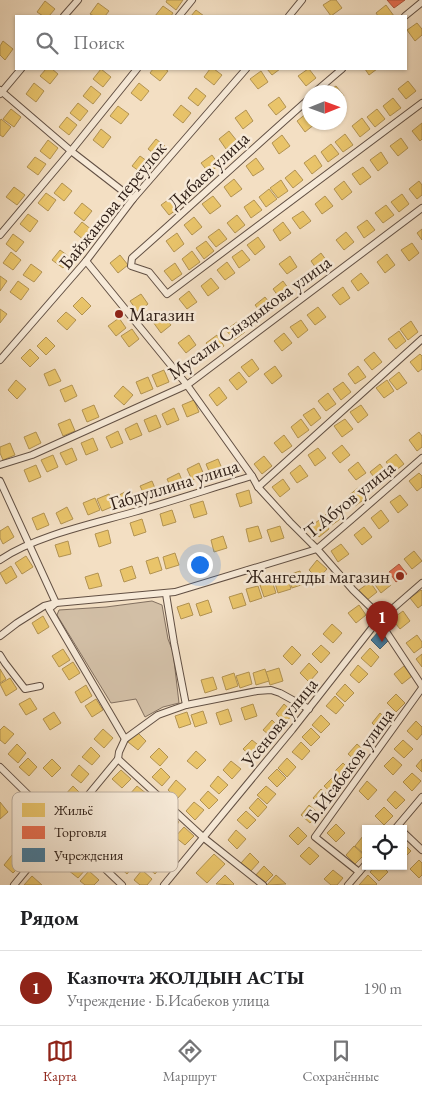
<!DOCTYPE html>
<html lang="ru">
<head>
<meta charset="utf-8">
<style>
  :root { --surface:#fff; --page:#f6f6f6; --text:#202124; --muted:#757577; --line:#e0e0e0; --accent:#8f2418 }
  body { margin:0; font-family:"EB Garamond",serif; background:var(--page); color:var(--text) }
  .controls { position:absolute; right:15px; bottom:15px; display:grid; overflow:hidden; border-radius:0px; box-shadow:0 1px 4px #0004 }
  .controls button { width:45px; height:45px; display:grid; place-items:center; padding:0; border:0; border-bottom:1px solid var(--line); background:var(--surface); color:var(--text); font:25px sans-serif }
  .compass { position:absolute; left:302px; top:85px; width:45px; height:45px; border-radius:50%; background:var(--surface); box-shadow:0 1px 4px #0004; rotate:89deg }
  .you { position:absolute; left:199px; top:564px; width:18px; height:18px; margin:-12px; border:4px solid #fff; border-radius:50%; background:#1a73e8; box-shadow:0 0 0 8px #1a73e833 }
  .badge { display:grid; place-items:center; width:32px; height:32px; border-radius:50%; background:var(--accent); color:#fff; font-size:16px; font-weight:700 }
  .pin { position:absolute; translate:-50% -41px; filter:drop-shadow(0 1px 2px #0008) }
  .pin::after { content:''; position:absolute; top:26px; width:18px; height:15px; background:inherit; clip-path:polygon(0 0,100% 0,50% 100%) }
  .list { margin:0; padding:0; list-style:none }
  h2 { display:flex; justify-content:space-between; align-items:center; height:65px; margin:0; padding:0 20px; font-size:21px }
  h2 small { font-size:16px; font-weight:400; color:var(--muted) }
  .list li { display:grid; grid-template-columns:32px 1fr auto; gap:15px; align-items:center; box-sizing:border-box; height:75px; padding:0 20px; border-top:1px solid var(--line) }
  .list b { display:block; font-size:19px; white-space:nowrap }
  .list p { margin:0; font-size:16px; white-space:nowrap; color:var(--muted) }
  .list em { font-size:16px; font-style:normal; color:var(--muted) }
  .icon { flex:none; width:28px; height:28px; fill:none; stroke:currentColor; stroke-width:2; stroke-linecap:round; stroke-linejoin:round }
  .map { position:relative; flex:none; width:422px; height:885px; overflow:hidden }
  .search { position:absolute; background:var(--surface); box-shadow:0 1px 4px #0004; left:15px; right:15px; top:15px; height:55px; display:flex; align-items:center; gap:12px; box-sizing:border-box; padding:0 18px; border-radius:0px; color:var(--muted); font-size:19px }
  .sheet { height:140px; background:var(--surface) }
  nav { display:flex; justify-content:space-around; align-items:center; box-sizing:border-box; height:70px; border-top:1px solid var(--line); background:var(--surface); font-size:14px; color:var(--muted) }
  nav a { display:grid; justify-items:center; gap:2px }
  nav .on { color:var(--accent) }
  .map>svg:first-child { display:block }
</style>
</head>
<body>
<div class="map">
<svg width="422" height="885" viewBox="0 0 422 885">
  <rect width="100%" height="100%" fill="#f3dfc3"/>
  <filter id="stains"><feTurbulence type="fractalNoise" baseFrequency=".004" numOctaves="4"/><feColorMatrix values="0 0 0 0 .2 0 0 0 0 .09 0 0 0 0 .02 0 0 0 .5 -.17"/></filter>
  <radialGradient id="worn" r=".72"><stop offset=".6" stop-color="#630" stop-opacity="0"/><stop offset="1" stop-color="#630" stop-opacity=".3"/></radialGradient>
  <polygon fill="#d2bfa6" stroke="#827060" points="152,601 162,605 168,639 173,652 179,703 163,707 145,717 136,699 111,703 57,615 59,610 106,607"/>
  <g fill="#e9c46a" stroke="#b29352">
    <polygon points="167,0 183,0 176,10 166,2"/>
    <polygon points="331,0 336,0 342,8 331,16 323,5"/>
    <polygon points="45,1 55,9 49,16 43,16 37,12"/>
    <polygon points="98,3 109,11 105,16 94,16 90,14"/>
    <polygon points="386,5 394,16 378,16 376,13"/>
    <polygon points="163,6 173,13 171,16 155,16"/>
    <polygon points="196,10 204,16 191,16"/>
    <polygon points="417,23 422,29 422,35 415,41 407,30"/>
    <polygon points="3,41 13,49 5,60 0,55 0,46"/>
    <polygon points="46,69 52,69 58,74 50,84 40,76"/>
    <polygon points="101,69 111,77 103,87 93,79"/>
    <polygon points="153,69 165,69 168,71 160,81 150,73"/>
    <polygon points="210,69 214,69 222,75 214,85 204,77"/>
    <polygon points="267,69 280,69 272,75"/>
    <polygon points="308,69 309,69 316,78 306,86 298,76"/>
    <polygon points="365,69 377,69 369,75"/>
    <polygon points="261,71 268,82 258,89 250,79"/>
    <polygon points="408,81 416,91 406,99 398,89"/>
    <polygon points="34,83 44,91 36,102 26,94"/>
    <polygon points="139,83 149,91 141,101 131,93"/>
    <polygon points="91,86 101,94 93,104 83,96"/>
    <polygon points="336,86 344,96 340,99 340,92 327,92"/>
    <polygon points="196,88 206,96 198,106 188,98"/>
    <polygon points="279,97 286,107 276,115 268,105"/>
    <polygon points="393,98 401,108 390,116 383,106"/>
    <polygon points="78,103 88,111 80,121 70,113"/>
    <polygon points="181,105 191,113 183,123 173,115"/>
    <polygon points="118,106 129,114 121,124 110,116"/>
    <polygon points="11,109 21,117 14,127 3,119"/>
    <polygon points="377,109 385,119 375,127 367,117"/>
    <polygon points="246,110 253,121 243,129 235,118"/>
    <polygon points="307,113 310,117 310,122 314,122 315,124 305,132 297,121"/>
    <polygon points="67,117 77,125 69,135 59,127"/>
    <polygon points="362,118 370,129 360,137 352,126"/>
    <polygon points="1,119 11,127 3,137 0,135 0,121"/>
    <polygon points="422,123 422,139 420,141 412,131"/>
    <polygon points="101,129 111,137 103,148 93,140"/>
    <polygon points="229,131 237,141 226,149 219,139"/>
    <polygon points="345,134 353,145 343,152 335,142"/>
    <polygon points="282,135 290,146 279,154 272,143"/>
    <polygon points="401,138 408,148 398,156 390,146"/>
    <polygon points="156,139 166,147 158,157 148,149"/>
    <polygon points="48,140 58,148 50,159 40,151"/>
    <polygon points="331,144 339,154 328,162 321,152"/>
    <polygon points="381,152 388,163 378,171 370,160"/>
    <polygon points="212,155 219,165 209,173 201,163"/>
    <polygon points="315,155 322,166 312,174 304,163"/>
    <polygon points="140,156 151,164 143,174 132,166"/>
    <polygon points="35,157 46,164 38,175 27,167"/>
    <polygon points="256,158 264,169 253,176 246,166"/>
    <polygon points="363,167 371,177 360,185 352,174"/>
    <polygon points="295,170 303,180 293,188 285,178"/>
    <polygon points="234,179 242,189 231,197 224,187"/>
    <polygon points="281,180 288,191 278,198 270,188"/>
    <polygon points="344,181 352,192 342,200 334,189"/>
    <polygon points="419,181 422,185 422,195 417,199 409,189"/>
    <polygon points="62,183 72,191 64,201 54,193"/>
    <polygon points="14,187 25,195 17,205 6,197"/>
    <polygon points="269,189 277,199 266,207 259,197"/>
    <polygon points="46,193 56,200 48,211 38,203"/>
    <polygon points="402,194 409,204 399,212 391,202"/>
    <polygon points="213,196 221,206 210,214 202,204"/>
    <polygon points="325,196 333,206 322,214 315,204"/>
    <polygon points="172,197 179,208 169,215 161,205"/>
    <polygon points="254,200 262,210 251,218 244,207"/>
    <polygon points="82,203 92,211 84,221 74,213"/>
    <polygon points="386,205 394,215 383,223 375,213"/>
    <polygon points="303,211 311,221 300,229 292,218"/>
    <polygon points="28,214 38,221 30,232 20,224"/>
    <polygon points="237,215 245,225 235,233 227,223"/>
    <polygon points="194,217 202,227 192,235 184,225"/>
    <polygon points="367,220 375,230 364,238 357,227"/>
    <polygon points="82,222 92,230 84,240 74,232"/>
    <polygon points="283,222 291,233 280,241 273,230"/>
    <polygon points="219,229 227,239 216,247 208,237"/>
    <polygon points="422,229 422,240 417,233"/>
    <polygon points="346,232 354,242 344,250 336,240"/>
    <polygon points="177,233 184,244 174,252 166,241"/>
    <polygon points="13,234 24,242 16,252 6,244"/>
    <polygon points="258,237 265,247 255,255 247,245"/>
    <polygon points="206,241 214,251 204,259 196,248"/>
    <polygon points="412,243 419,253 409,261 401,250"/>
    <polygon points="60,250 71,258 63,268 52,260"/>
    <polygon points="242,250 250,260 239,268 232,257"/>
    <polygon points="192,251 200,262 189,270 182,259"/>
    <polygon points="11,252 21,260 13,270 3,263"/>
    <polygon points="321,253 329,264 318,271 311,261"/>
    <polygon points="387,254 395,265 385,273 377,262"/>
    <polygon points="120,255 128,265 118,273 110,263"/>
    <polygon points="290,256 297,267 287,274 279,264"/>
    <polygon points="227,262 235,273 225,280 217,270"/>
    <polygon points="175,263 182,274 172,281 164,271"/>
    <polygon points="31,264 42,272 34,282 23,275"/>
    <polygon points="361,273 369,283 358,291 351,281"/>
    <polygon points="0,276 7,281 0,291"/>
    <polygon points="211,278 219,288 208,296 201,286"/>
    <polygon points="18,281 29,289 21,300 10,292"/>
    <polygon points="283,281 291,292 281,300 273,289"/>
    <polygon points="343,287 350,298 340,305 332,295"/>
    <polygon points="189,291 197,302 187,309 179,299"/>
    <polygon points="141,294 148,304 138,312 130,301"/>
    <polygon points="82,297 91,306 82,315 73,306"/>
    <polygon points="265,297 273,307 263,315 255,305"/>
    <polygon points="318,307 326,317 315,325 307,315"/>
    <polygon points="0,309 7,314 0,323"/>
    <polygon points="66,312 76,320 67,330 57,321"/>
    <polygon points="163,315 171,325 161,333 153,322"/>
    <polygon points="119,318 126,328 116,336 108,326"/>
    <polygon points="301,320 308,330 298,338 290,327"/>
    <polygon points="411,321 418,332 408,340 400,329"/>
    <polygon points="237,322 245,332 234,340 226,330"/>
    <polygon points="132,329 139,339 129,347 121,336"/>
    <polygon points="399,331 406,341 396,349 388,339"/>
    <polygon points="284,333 292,343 282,351 274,341"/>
    <polygon points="189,335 196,345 186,353 178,343"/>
    <polygon points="217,335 224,346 214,353 206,343"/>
    <polygon points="46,337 55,346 46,355 37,346"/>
    <polygon points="30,349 39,358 30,367 21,358"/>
    <polygon points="374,352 382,362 372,370 364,360"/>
    <polygon points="420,354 422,356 422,369 418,372 410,362"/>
    <polygon points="252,359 259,369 249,377 241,367"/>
    <polygon points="275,366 282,376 272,384 264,374"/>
    <polygon points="358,366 366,377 355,384 348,374"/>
    <polygon points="55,369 61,381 49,386 44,374"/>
    <polygon points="164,370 169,382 157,387 152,375"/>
    <polygon points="239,372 247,382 237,390 229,380"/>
    <polygon points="399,372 407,383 397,390 389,380"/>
    <polygon points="148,377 153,389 141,394 136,382"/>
    <polygon points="16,380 26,389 17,399 8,390"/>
    <polygon points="387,380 394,391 384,398 376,388"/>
    <polygon points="343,382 351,392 341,400 333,389"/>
    <polygon points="72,385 77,396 65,402 60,390"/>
    <polygon points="123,386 133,395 124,405 114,396"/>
    <polygon points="219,387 227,398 217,406 209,395"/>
    <polygon points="328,393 336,404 326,411 318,401"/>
    <polygon points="194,400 199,412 187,417 182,405"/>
    <polygon points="94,405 99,417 87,422 82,410"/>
    <polygon points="361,405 368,415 358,423 350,412"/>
    <polygon points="174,408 179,420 167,425 162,414"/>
    <polygon points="314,408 321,418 311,426 303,415"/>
    <polygon points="156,415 161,427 149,432 144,420"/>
    <polygon points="70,419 75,431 63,436 58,424"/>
    <polygon points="301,419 309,430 298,438 291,427"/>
    <polygon points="345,419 353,429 342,437 334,426"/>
    <polygon points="137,423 142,435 130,440 125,429"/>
    <polygon points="118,431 123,443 111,448 106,437"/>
    <polygon points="36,432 41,443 29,449 24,437"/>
    <polygon points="419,432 422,436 422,447 417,451 409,440"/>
    <polygon points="284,435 292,446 282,453 274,443"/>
    <polygon points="93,438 98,450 86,455 81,443"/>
    <polygon points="10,443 15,455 3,460 0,453 0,447"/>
    <polygon points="342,445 350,455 340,463 332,453"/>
    <polygon points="72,448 77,460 66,465 60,453"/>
    <polygon points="318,448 326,458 315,466 308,455"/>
    <polygon points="396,454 404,464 394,472 386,462"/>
    <polygon points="53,455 58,467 47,472 41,460"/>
    <polygon points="264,456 272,466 262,474 254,464"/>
    <polygon points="218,459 223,471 211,476 206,464"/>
    <polygon points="358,462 366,473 356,480 348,470"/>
    <polygon points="199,463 204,475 192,480 187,469"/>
    <polygon points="380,464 388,475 378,482 370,472"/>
    <polygon points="36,465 41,477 29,482 24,470"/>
    <polygon points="300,465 308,476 297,483 290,473"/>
    <polygon points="179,473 184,485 172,490 167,479"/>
    <polygon points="419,473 422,476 422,487 417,491 409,481"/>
    <polygon points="283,479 290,489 280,497 272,487"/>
    <polygon points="152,481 157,493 146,498 140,486"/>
    <polygon points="358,488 366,498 355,506 348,496"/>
    <polygon points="131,489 136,501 124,506 119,495"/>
    <polygon points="249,490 252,503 240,507 236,494"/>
    <polygon points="109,494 114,506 102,511 97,499"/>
    <polygon points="400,495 408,505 398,513 390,502"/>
    <polygon points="95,498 100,510 88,515 83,503"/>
    <polygon points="203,501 207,514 194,518 190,505"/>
    <polygon points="67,507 73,519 61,524 56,513"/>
    <polygon points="335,507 343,517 332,525 325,515"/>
    <polygon points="172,510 176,522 163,526 160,514"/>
    <polygon points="381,510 389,521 379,529 371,518"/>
    <polygon points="44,513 49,525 37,530 32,518"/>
    <polygon points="322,518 329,529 319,537 311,526"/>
    <polygon points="142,519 146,532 134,536 130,523"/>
    <polygon points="8,526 14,537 3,544 0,538 0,531"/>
    <polygon points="258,526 262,538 249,542 246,529"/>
    <polygon points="280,526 284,538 271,542 267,530"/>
    <polygon points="364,527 372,537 362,545 354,535"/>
    <polygon points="108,530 111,543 99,547 95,534"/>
    <polygon points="223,536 227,548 214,552 211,540"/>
    <polygon points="68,541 71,554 59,557 55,545"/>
    <polygon points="341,544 349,554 338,562 331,551"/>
    <polygon points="414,551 422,561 412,569 404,559"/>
    <polygon points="175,553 179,565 166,569 163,557"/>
    <polygon points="26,556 33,567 22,574 15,563"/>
    <polygon points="158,557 162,570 150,574 146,561"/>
    <polygon points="317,560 327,569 318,579 309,570"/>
    <polygon points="11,566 17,577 6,584 0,573"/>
    <polygon points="132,566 136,578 124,582 120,570"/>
    <polygon points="300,571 304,584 292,588 288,575"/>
    <polygon points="98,573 102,586 89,589 85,577"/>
    <polygon points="383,575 391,585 381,593 373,582"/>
    <polygon points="287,576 291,589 278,593 274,580"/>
    <polygon points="272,581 276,593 264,597 260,585"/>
    <polygon points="370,582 377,592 367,600 359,590"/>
    <polygon points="258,586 262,598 250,602 246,589"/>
    <polygon points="421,590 422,591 422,605 418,608 410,598"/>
    <polygon points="242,593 246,605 233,609 229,597"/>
    <polygon points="208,600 212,612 200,616 196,604"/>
    <polygon points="189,603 193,615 181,619 177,607"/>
    <polygon points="359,605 366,615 356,623 348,613"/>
    <polygon points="403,611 410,621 400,629 392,619"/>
    <polygon points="43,616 49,627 38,634 32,623"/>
    <polygon points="332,624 342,633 333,643 323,634"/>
    <polygon points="417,635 422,642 422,647 414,653 406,643"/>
    <polygon points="321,645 330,653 321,663 312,654"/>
    <polygon points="292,646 301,655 292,665 283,656"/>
    <polygon points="370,648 379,657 371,667 361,658"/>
    <polygon points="63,649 70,660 59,667 52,656"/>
    <polygon points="422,654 422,667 416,659"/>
    <polygon points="73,662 80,673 69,680 62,669"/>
    <polygon points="309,663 318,672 309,682 300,673"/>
    <polygon points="358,665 368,674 359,683 350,675"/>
    <polygon points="404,666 412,676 402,684 394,674"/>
    <polygon points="279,668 283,681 270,685 266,672"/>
    <polygon points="0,669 6,679 0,683"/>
    <polygon points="265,669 269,681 256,685 253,673"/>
    <polygon points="249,672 252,684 240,688 236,676"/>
    <polygon points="234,673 238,686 226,690 222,677"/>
    <polygon points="213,677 217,689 205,693 201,680"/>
    <polygon points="10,678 17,689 6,696 0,684"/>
    <polygon points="345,684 354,693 345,702 336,694"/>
    <polygon points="86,685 92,696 81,703 75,692"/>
    <polygon points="396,694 405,703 396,712 387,703"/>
    <polygon points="335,696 344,705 336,714 326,706"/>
    <polygon points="30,698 37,709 26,715 19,704"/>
    <polygon points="96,699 103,710 92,717 85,706"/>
    <polygon points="253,704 257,716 245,720 241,708"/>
    <polygon points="284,704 294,713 285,723 276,714"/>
    <polygon points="228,709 232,721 220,725 216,713"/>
    <polygon points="203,711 207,723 195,727 191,715"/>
    <polygon points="54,712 61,723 50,730 43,719"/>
    <polygon points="187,712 191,724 179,728 175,716"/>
    <polygon points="380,713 390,722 381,732 372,723"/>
    <polygon points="321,715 330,724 321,733 312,725"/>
    <polygon points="272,720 281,729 273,738 263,730"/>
    <polygon points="416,721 422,727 422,734 417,740 407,731"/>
    <polygon points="4,726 14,734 5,744 0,740 0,730"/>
    <polygon points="311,728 320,737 311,746 302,737"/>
    <polygon points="103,729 113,738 104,748 94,739"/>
    <polygon points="137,732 146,741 138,750 128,742"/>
    <polygon points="252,740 262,748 253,758 243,749"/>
    <polygon points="403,740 413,749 404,758 394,749"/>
    <polygon points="301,742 310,751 302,760 292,752"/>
    <polygon points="17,744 26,753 18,763 8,754"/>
    <polygon points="357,744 367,753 358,763 348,754"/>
    <polygon points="91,747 100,756 92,765 82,757"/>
    <polygon points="159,748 168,757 160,766 150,757"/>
    <polygon points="196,751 206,760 197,769 187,761"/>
    <polygon points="393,757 402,765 393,775 384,766"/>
    <polygon points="28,758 37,767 29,776 19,767"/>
    <polygon points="287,758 296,767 287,777 278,768"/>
    <polygon points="52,759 61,768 52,777 43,768"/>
    <polygon points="422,759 422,772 416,766"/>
    <polygon points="231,761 241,769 232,779 223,770"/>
    <polygon points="343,763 352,772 343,781 334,772"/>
    <polygon points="79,765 89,774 81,783 71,775"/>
    <polygon points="161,768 170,777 162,786 152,777"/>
    <polygon points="277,769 286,778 277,787 268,778"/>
    <polygon points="121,770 131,779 122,788 112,779"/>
    <polygon points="412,773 421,781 412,791 403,782"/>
    <polygon points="218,776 228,785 219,794 210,786"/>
    <polygon points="333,777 342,786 334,795 324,786"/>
    <polygon points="176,780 186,789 177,799 168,790"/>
    <polygon points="367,781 377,790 368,800 359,791"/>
    <polygon points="73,786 82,795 74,805 64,796"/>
    <polygon points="137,786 147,794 138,804 129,795"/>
    <polygon points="266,786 276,794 267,804 257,795"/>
    <polygon points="321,789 331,798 322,807 313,798"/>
    <polygon points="208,791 218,800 209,809 200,800"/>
    <polygon points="395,791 405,800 396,809 387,800"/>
    <polygon points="258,798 267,807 258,817 249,808"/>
    <polygon points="0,802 8,812 0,819"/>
    <polygon points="194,802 204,810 195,820 186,811"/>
    <polygon points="309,805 319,814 310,823 301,815"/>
    <polygon points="384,807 393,816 384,825 375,816"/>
    <polygon points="246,811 256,820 247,829 237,820"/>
    <polygon points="170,813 179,822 171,832 161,823"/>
    <polygon points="336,824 345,833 336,842 327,833"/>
    <polygon points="184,827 194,836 185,845 175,837"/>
    <polygon points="298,827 307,836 298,845 289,836"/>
    <polygon points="236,830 246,839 237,849 228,840"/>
    <polygon points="363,836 366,838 366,852 364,854 355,846"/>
    <polygon points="403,843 411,851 403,859"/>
    <polygon points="354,846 364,855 355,864 346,855"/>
    <polygon points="309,847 319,856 310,865 300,856"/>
    <polygon points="250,853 259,862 250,872 241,863"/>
    <polygon points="214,854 225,864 207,883 196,873"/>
    <polygon points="12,855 22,864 13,873 4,865"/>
    <polygon points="126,856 135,864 127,874 117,865"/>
    <polygon points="154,856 163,865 155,874 145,865"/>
    <polygon points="77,860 86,869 78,878 68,870"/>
    <polygon points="419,860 422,863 422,875 419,878 410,869"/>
    <polygon points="264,866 273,875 264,884 255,876"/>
    <polygon points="375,866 382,866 388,872 379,881 370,872"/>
    <polygon points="142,870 152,879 147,885 140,885 134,880"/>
    <polygon points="333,870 343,878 337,885 331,885 324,879"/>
    <polygon points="89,871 99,880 94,885 85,885 80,881"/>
    <polygon points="225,875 234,884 233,885 216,884"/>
    <polygon points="276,875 286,884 268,885 267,885"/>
    <polygon points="368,875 377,884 376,885 359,885"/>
    <polygon points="32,876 42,885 24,885"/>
  </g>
  <g fill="#e76f51" stroke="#b05840">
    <polygon points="387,0 405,0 394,8"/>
    <polygon points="399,564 407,574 396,582 389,572"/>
  </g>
  <polygon fill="#457b9d" stroke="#3f6075" points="379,631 389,640 380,649 371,640"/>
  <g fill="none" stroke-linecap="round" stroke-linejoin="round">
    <defs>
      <g id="street">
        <polyline points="64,16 78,0"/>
        <polyline points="179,16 192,0"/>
        <polyline points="289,16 302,0"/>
        <polyline points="405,16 422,2"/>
        <polyline points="0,90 71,151 133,199"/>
        <polyline points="315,92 342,69"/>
        <polyline points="0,94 21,69"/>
        <path d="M310,98c-60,53 -118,107 -178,160l-1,8 18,6 18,22 255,-191"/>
        <polyline points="0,235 71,151 137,69"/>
        <polyline points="86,261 187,385 252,476"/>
        <polyline points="0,360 86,261 133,199 246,69"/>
        <polyline points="0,465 32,455 187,385 422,208"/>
        <polyline points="0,481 56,603 49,609 125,739"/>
        <polyline points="258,487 290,522 317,549 353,590 382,618"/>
        <path d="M0,560c35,-24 92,-36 134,-48 39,-11 78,-24 118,-36l6,11 164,-148"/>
        <polyline points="166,594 174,643 186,705"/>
        <polyline points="379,621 422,686"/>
        <polyline points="0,636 17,623 44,606 56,603 175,592 317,549 351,520 422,458"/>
        <polyline points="0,655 5,663 25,689 40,686"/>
        <polyline points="118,759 204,838 263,885"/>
        <polyline points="0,767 61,827 122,885"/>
        <polyline points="395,829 422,797"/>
        <polyline points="403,832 422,850"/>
        <polyline points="359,872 315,837 422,688"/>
        <polyline points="14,885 118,759 119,752 125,739 158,715 186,705 257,691 271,690 280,693 309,709"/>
        <polyline points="164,885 292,730 375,624 422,583"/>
        <polyline points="348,885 366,864"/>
      </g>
    </defs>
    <use href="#street" stroke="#625044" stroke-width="8"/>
    <use href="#street" stroke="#f7ead8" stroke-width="6"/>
  </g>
  <g fill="#8f2418" stroke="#f7ead8" stroke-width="2">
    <circle cx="119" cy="314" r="5"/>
    <circle cx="400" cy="576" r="5"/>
  </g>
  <g text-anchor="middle" stroke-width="5" stroke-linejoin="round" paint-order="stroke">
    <g font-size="19" fill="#312119" stroke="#f7ead8">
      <text transform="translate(208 170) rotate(-43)" y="7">Дибаев улица</text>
      <text transform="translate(112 205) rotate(-51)" y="7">Байжанова переулок</text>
      <text transform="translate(249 317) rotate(-36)" y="7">Мусали Сыздыкова улица</text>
      <text transform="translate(174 484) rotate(-17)" y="7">Габдуллина улица</text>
      <text transform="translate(349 499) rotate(-39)" y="7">Т.Абуов улица</text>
      <text transform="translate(279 722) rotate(-51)" y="7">Усенова улица</text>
      <text transform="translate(349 765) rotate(-54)" y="7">Б.Исабеков улица</text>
    </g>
    <g font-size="19" fill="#312119" stroke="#f7ead8" text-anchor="start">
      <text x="129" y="321">Магазин</text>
      <text x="390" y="583" text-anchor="end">Жангелды магазин</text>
    </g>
  </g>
  <rect x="12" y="792" width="166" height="80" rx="8" fill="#f7ead8" stroke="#bcae9f" stroke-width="1"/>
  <rect x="22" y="803" width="23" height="14" fill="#e9c46a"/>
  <rect x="22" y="826" width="23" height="13" fill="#e76f51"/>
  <rect x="22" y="848" width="23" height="14" fill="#457b9d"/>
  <g font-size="14" fill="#312119">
    <text x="54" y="815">Жильё</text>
    <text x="54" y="837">Торговля</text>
    <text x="54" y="860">Учреждения</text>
  </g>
  <rect width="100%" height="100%" filter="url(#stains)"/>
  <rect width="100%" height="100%" fill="url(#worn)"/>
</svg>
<div class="controls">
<button><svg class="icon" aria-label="locate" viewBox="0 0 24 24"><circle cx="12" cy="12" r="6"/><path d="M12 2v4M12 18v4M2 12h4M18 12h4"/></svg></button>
</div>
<svg class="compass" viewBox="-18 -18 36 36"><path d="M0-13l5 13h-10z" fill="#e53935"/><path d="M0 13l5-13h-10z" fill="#757577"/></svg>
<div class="you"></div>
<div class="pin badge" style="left:382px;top:642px">1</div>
<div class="search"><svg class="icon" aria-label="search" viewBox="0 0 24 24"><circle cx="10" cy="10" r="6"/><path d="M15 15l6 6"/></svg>Поиск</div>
</div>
<section class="sheet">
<h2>Рядом<small></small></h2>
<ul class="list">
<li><span class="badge">1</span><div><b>Казпочта ЖОЛДЫН АСТЫ</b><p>Учреждение · Б.Исабеков улица</p></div><em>190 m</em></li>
</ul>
</section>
<nav>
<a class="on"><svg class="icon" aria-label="map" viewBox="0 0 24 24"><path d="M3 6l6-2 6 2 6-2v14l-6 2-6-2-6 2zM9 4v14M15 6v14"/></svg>Карта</a>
<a><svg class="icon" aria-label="directions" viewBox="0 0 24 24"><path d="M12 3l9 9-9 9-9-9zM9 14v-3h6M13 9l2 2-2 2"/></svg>Маршрут</a>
<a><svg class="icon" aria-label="saved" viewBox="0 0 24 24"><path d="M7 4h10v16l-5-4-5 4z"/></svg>Сохранённые</a>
</nav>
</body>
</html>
